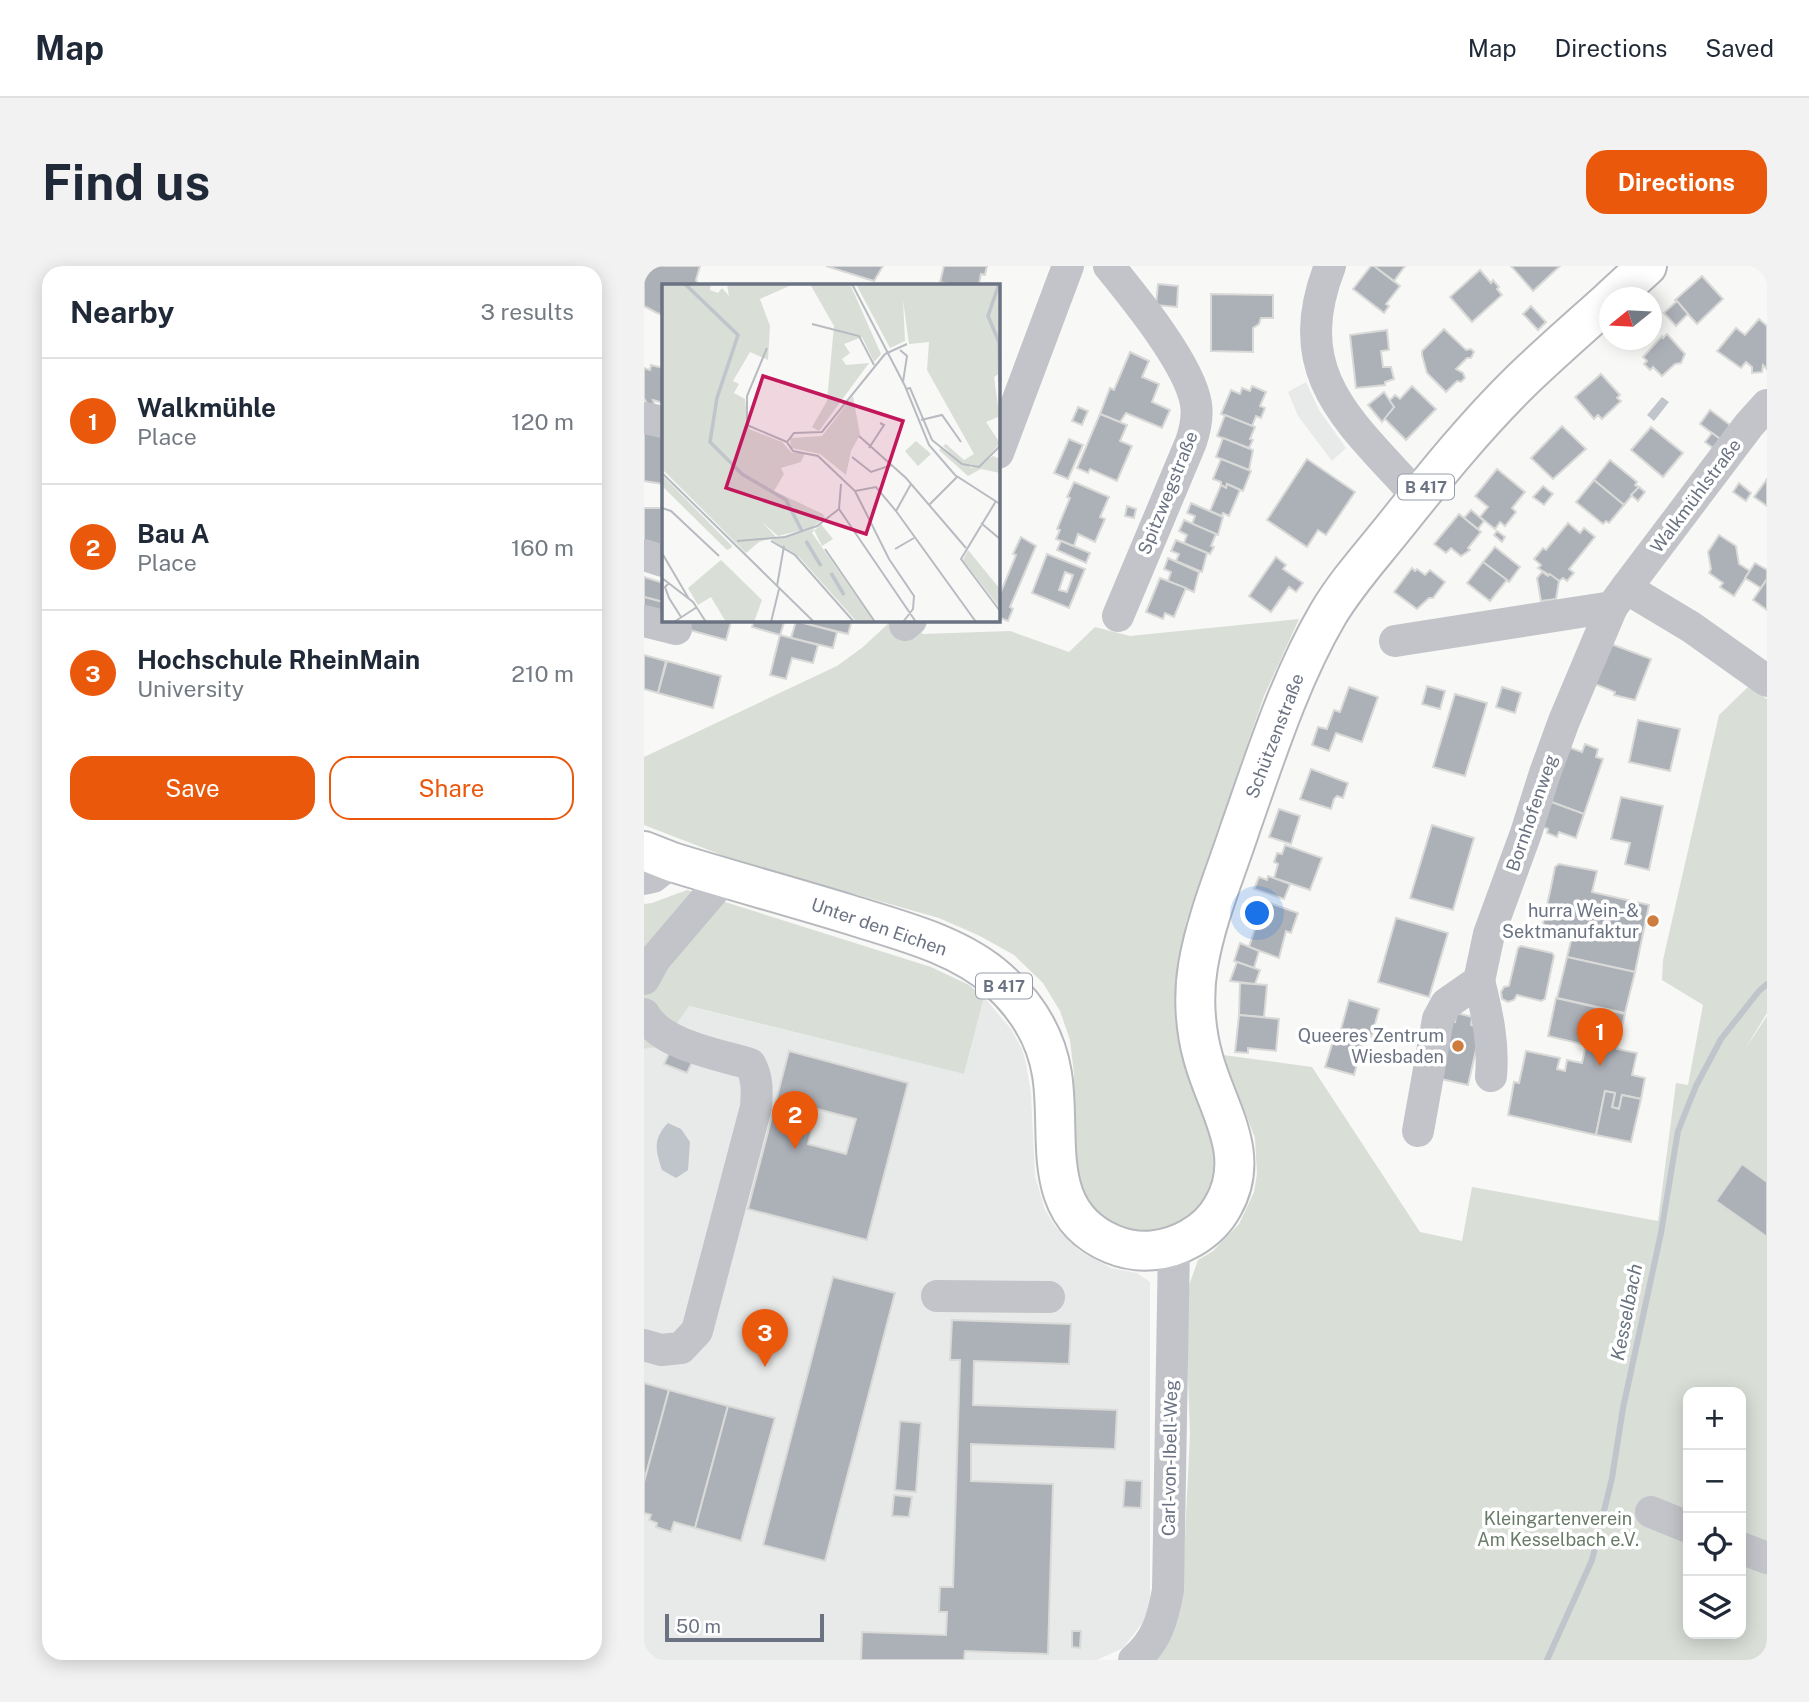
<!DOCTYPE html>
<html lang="en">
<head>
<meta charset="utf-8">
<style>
  :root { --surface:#fff; --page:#f2f2f3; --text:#1f2937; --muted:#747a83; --line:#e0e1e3; --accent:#ea580c }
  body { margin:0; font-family:"Public Sans",sans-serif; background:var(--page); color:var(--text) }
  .controls { position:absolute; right:21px; bottom:21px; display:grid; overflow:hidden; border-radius:14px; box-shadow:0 4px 18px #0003 }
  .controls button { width:63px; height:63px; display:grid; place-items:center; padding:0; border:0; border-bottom:2px solid var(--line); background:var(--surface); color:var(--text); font:35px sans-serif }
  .compass { position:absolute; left:955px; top:21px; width:63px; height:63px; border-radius:50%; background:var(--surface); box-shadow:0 4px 18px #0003; rotate:252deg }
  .scale { position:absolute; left:21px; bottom:18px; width:159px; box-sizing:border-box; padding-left:7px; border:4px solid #6b7383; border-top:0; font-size:19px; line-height:24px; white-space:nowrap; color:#6b7383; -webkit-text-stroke:5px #fff; paint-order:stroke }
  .you { position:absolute; left:614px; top:648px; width:24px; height:24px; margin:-18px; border:5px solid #fff; border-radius:50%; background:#1a73e8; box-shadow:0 0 0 10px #1a73e833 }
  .badge { display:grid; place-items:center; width:46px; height:46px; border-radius:50%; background:var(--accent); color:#fff; font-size:23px; font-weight:700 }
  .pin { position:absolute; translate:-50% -58px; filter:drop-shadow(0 2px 4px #0008) }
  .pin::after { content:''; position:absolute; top:37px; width:24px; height:21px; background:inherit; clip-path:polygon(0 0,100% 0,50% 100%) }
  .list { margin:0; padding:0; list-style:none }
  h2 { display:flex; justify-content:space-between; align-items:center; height:91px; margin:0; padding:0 28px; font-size:30px }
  h2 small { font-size:23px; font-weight:400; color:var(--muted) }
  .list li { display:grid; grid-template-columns:46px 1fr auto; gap:21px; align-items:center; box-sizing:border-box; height:126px; padding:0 28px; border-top:2px solid var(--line) }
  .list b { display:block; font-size:26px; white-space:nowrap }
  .list p { margin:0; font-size:23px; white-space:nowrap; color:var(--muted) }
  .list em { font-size:23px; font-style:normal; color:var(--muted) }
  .actions { display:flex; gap:14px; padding:21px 28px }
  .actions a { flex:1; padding:16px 0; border:2px solid var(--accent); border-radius:21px; text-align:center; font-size:24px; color:var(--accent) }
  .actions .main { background:var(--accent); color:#fff }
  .icon { flex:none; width:38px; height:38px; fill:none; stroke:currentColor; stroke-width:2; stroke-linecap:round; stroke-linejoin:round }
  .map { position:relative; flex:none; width:1123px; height:1394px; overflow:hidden; border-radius:21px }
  header { display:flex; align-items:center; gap:42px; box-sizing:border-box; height:98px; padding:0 35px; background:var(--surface); border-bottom:2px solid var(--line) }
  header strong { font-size:33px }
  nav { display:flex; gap:38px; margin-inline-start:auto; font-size:24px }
  .intro { display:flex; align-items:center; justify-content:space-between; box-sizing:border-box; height:168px; padding:0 42px }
  h1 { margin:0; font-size:49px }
  .button { padding:18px 32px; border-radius:21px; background:var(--accent); color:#fff; font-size:24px; font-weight:700 }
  main { display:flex; gap:42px; padding:0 42px }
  aside { flex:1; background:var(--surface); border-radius:21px; box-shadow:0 4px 18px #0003 }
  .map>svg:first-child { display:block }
</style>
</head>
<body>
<header>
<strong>Map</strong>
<nav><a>Map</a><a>Directions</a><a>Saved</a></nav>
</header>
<div class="intro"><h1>Find us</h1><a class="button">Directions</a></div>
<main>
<aside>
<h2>Nearby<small>3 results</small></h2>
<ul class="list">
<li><span class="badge">1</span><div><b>Walkmühle</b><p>Place</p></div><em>120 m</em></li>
<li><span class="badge">2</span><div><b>Bau A</b><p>Place</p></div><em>160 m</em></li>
<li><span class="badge">3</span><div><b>Hochschule RheinMain</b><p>University</p></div><em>210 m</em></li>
</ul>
<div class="actions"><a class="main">Save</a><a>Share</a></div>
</aside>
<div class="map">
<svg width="1123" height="1394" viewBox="0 0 1123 1394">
  <rect width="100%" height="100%" fill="#f8f8f6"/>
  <g fill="#e8e9e9">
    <polygon points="662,116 675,144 702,182 688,195 654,150 644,126"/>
    <polygon points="340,731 367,763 378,783 382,797 387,828 391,910 401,944 411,960 436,985 467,1002 493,1007 506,1016 506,1347 479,1382 453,1394 0,1394 0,783 16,781 44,740 320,808"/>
  </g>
  <g fill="#d9ded7" fill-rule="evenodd">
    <polygon points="655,353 620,430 542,656 533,722 572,867 576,904 556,947 514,969 468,962 435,928 428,871 430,808 426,774 416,745 399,717 370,689 336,670 295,652 93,595 0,559 0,491 193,400 219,381 248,354 262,354 279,368 366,365 425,386 451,361 486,370"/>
    <path d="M1104,421l19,12v314l-23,38 23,-35v644h-612l27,-61 8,-165 -5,-137 13,-37 15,-9 26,-27 15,-32 3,-18 -2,-36 -32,-83 89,12 108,165 42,9 10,-54 186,34 18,-138 12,2 15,-80 -41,-25 1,-20 56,-245zM1044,1126h53v242h-53z"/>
    <polygon points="43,624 287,701 325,719 340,731 320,808 45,740 16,781 0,783 0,638 8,637"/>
  </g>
  <g fill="#bfc5cb">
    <polygon points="1018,131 1025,136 1010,155 1003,149"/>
    <path d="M24,857l13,6 9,13 -2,28 -12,8 -14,-8c-6,-20 -10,-30 6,-47z"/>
  </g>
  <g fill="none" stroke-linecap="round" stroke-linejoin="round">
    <polyline stroke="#bfc5cb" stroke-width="6" points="903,1394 948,1294 968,1212 979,1142 1017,967 1034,865 1052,820 1077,773 1115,725 1123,718"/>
  </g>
  <g fill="#acb0b7" stroke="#d9dad8" stroke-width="2" fill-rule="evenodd">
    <polygon points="0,0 56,0 52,14 55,19 19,19 19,49 13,47 0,40"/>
    <polygon points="182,0 239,0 230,15"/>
    <polygon points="300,0 343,0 341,9 337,8 335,19 308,19 296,16"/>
    <polygon points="727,0 730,0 756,20 742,38 745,40 740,47 709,23"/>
    <polygon points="730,0 761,0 750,15"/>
    <polygon points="867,0 916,0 889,25"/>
    <polygon points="836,4 847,17 849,14 855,21 853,23 858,29 828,56 806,31"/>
    <polygon points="1058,10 1079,33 1053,58 1031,34"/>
    <polygon points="514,18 534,20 533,41 512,39"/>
    <polygon points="567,28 629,29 629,52 617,52 615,58 609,62 609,86 567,85"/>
    <polygon points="1033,35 1044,48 1032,60 1020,47"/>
    <polygon points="887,40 902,56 894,64 879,48"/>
    <polygon points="1115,53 1123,60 1123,103 1119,99 1118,106 1108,107 1108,101 1102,96 1097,102 1073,85 1092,62 1101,69"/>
    <polygon points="800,63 822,84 827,83 830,86 827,92 823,92 812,103 819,107 821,112 817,116 813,115 802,126 783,107 778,89 778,85"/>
    <polygon points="743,64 745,84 737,85 739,101 747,101 750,113 741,116 741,119 712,122 706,69"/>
    <polygon points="1023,68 1041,88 1037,97 1031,98 1018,110 1009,101 1006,104 1000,98 1003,95 999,91 1018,70 1019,72"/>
    <polygon points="486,86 505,95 498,111 515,118 508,136 526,144 518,162 482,147 476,156 456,148 466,122 470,124"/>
    <polygon points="7,99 19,102 19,137 9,134 11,140 5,142 0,132 0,102 6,104"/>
    <polygon points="957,108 976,129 973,132 977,135 958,153 954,149 950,153 931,131"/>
    <polygon points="608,120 622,126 616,140 621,142 617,152 612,150 608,160 577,148 587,124 596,128 598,122 606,125"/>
    <polygon points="768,120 792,143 762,174 740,152 750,141 745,136 746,134 751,129 756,133"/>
    <polygon points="740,126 750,141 738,156 724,139"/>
    <polygon points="434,141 444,145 438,159 428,155"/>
    <polygon points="1066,144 1086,159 1076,173 1056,158"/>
    <polygon points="456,148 483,159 476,175 488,180 473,215 446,203 444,207 433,202"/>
    <polygon points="581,149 611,161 606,173 609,174 605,182 573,170"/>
    <polygon points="918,160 942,183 909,213 887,192"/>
    <polygon points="1007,161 1039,187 1019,211 987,184"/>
    <polygon points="0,162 19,167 19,218 0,215"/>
    <polygon points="1068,167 1076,173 1069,182 1061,176"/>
    <polygon points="579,172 609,184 605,204 572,191"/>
    <polygon points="425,173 439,179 424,213 410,207"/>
    <polygon points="577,193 607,205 599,225 583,218 582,222 577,219 577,216 569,213"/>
    <polygon points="663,193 711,226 682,269 674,264 663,281 623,254"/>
    <polygon points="966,194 993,216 991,219 995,221 980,239 950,214"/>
    <polygon points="853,203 881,226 868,242 872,246 861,260 856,256 851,263 836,251 844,241 831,230"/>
    <polygon points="1123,213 1123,240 1110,231"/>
    <polygon points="950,214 980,239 965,257 962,255 959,258 932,236"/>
    <polygon points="430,216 465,231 456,251 461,253 451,276 434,268 430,280 412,273 416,264 413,263 426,232 423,231"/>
    <polygon points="1095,217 1107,227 1102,235 1089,226"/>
    <polygon points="583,218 596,224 585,250 579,247 578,250 566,245 577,219 582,222"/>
    <polygon points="899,220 909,228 900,239 889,231"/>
    <polygon points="995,221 1001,226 994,235 987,229"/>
    <polygon points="547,237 579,251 574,269 548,258 551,250 543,247"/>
    <polygon points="483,240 492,243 490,252 481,250"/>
    <polygon points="0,242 17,242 17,287 0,284"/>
    <polygon points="827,244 840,255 834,263 820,252"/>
    <polygon points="815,248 837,266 824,282 826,284 817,290 807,282 802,287 790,278"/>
    <polygon points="17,250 19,250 19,291 17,287"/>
    <polygon points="540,254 572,268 567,280 570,281 566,288 540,277 543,269 535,265"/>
    <polygon points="924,257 936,267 940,262 951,271 925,303 930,307 923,315 919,312 915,315 894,302 897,299 890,293 899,282 902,284"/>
    <polygon points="853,265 861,271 858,276 850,269"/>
    <polygon points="1075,269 1092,280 1095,298 1106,305 1090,330 1076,321 1079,317 1065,307 1067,303 1064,286"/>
    <polygon points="377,271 392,280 366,341 369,343 364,355 354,351 354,333 372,289 369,288"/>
    <polygon points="532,274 563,287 558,306 532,295 535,288 527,285"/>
    <polygon points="417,275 446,287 442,297 413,284"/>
    <polygon points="851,281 876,301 865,316 839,296"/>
    <path d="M403,288l38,15 -16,39 -37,-15zM421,306l8,3 -6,17 -8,-2z"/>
    <polygon points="632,291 642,299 639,303 659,317 652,326 645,321 627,346 605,330"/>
    <polygon points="524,292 555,306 550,326 524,315 527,306 520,303"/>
    <polygon points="839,296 863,314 846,335 823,317"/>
    <polygon points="1111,297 1123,304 1123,313 1117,322 1101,312"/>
    <polygon points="768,302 771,305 773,303 781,309 786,304 801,316 789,332 785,332 773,343 750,326"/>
    <polygon points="898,306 904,310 906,308 915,315 912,333 897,335 893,312"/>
    <polygon points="0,311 19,317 19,336 0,331"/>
    <polygon points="516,312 542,322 530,351 521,347 519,353 502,346"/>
    <polygon points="1123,313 1123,344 1109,334"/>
    <polygon points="0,331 19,336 19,352 0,350"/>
    <polygon points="44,354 79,354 87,356 82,374 42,363"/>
    <polygon points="110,354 141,354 136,369 108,361"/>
    <polygon points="164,354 208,354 204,368 163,358"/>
    <polygon points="152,355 193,366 189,382 147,372"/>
    <polygon points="136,369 174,379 169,397 148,392 142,413 126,409"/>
    <polygon points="967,378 1007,393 991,434 970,429 971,426 951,418"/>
    <polygon points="0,389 22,395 14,427 0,423"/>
    <polygon points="23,395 77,410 69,442 14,427"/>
    <polygon points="783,420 801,425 796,443 778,438"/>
    <polygon points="705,421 734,431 718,476 692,467 685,485 668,479 674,461 683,463 690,444 696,446"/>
    <polygon points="858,421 877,427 871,447 852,441"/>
    <polygon points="811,428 843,437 821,510 789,501"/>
    <polygon points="994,454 1036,463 1026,505 985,496"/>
    <polygon points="941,478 954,483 952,491 959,493 940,548 902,534 921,480 938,486"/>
    <polygon points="667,503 704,517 699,532 693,530 690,533 687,543 656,533"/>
    <polygon points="977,531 1019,540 1005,604 981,598 986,577 967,573"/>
    <polygon points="902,534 940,548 932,572 915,566 913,571 903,567 904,563 893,559"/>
    <polygon points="635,543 656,550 647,578 625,571"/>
    <polygon points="788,559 830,572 809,644 766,632"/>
    <polygon points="641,579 678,592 666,624 630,612 634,598 630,596 633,587 638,588"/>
    <polygon points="915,598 953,605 948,626 1005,639 991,706 923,691 929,667 901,660 899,657 907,621 911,601"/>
    <polygon points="624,610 646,618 640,633 610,623 615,611 623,614"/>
    <polygon points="620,635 654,647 647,667 642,665 635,692 605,681"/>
    <polygon points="752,652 804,667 785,731 734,716"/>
    <polygon points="596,677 615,685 610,702 590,695"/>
    <polygon points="877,680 908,687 910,690 901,733 897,735 873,729 870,734 864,736 858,733 857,726 860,721 865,720 874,682"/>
    <polygon points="923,691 991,706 981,747 913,732"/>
    <polygon points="593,696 616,704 611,718 586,715"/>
    <polygon points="596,717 623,719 620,751 595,749"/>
    <polygon points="912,732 981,748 973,783 993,787 988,809 1001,812 997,833 978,829 975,843 968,841 971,827 961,825 952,869 864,849 870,816 875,817 882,785 916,792 913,803 921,805 923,794 938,797 942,779 904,770"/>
    <polygon points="705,734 735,743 727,773 721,771 710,809 681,801 690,772 694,774"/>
    <polygon points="813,747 828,751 827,759 837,762 824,819 788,811 802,754 811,756"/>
    <polygon points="595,749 635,753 632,785 604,782 604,787 591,786"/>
    <polygon points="26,785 49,794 43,807 20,798"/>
    <path d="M145,785l119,32 -41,157 -119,-31zM173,843l39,10 -10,35 -38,-10z"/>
    <polygon points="961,825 971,827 968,841 975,843 978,829 997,833 987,876 952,869"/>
    <polygon points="1098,898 1123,916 1123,971 1072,935"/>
    <polygon points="189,1011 251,1027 181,1295 119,1279"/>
    <polygon points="308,1054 427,1058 425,1098 330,1095 329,1139 473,1144 471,1183 327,1178 327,1215 409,1218 404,1388 321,1385 320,1394 217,1394 218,1366 302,1369 303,1346 295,1346 296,1321 309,1321 316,1094 306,1094"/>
    <polygon points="0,1117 25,1124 0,1216"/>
    <polygon points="25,1124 84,1140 51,1262 30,1256 27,1266 12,1261 13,1257 5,1254 7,1249 0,1247 0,1216"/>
    <polygon points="84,1140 131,1152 97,1275 51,1262"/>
    <polygon points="256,1155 277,1157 272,1226 251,1224"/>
    <polygon points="481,1214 498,1215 497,1242 479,1241"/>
    <polygon points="250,1229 268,1231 265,1251 248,1250"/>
    <polygon points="428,1365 437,1365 436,1382 428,1381"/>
  </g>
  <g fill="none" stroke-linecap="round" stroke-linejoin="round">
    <defs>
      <g id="major">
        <polyline points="968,32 1003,0"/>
        <path d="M0,585l28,11c58,18 117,34 176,52 50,16 110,30 150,66 28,25 48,57 54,94 10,62 -14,139 60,170 26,11 55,8 79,-6 14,-8 25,-19 32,-32 30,-52 -7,-99 -20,-149 -8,-28 -10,-62 -5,-91 8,-48 28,-94 43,-140 25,-71 49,-147 87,-212 19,-32 44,-59 67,-88 40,-50 80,-100 126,-145 29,-28 59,-54 89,-81"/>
      </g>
    </defs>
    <use href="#major" stroke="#b6b8bd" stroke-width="42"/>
    <g stroke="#c2c4c9" stroke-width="32">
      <path d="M465,0c26,32 81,99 87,138 2,13 -1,26 -5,38l-73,174"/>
      <path d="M686,0c-43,110 21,156 88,231"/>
      <polyline points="0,152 19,156"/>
      <polyline points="354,187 424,0"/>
      <polyline points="0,289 19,295"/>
      <polyline points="982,322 1105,159 1123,139"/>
      <polyline points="0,355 32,363"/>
      <polyline points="261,359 267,354"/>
      <polyline points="751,375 968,341 982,322 1047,361 1123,415"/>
      <polyline points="0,613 9,611 28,596"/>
      <polyline points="0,713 11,693 80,612"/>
      <path d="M835,715c8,31 15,63 12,95"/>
      <path d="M0,748c17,31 73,40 106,50 8,14 7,28 6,43l-59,224 -16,17 -20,2 -17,-5"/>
      <polyline points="774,865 794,753 802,738 835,715 845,668 882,567 901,507 920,455 968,341"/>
      <polyline points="293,1030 405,1031"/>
      <polyline points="1007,1246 1044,1261"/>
      <polyline points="1097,1282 1123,1292"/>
      <path d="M490,1394c23,-19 29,-42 34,-70l6,-344"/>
    </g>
    <use href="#major" stroke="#fff" stroke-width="38"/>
  </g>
  <g fill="#cf7d3e" stroke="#fff" stroke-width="2.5">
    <circle cx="1009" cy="655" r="7"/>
    <circle cx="814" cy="780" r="7"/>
  </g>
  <g text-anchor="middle" stroke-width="7" stroke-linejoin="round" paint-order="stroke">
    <g fill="#fff" stroke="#979da8" stroke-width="2">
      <rect x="754" y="208.5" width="56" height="25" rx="5"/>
      <rect x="332" y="707.5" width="56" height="25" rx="5"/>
    </g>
    <g font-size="16" font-weight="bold" fill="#6b7383">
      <text x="782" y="227">B 417</text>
      <text x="360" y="726">B 417</text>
    </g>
    <g font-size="18" fill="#6b7383" stroke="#fff">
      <text transform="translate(524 227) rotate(-68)" y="6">Spitzwegstraße</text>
      <text transform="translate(1052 230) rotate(-53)" y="6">Walkmühlstraße</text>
      <text transform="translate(631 470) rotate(-69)" y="6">Schützenstraße</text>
      <text transform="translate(888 547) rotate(-71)" y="6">Bornhofenweg</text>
      <text transform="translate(235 661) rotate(19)" y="6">Unter den Eichen</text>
      <text transform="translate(526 1192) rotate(-89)" y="6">Carl-von-Ibell-Weg</text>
    </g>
    <g font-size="18" fill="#6b7383" stroke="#fff" text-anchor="end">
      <text x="995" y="651">hurra Wein- &amp;<tspan x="995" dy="21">Sektmanufaktur</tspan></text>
      <text x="800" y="776">Queeres Zentrum<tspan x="800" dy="21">Wiesbaden</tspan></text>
    </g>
    <g font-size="18" fill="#697b69" stroke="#fff">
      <text x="914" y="1259">Kleingartenverein<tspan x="914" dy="21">Am Kesselbach e.V.</tspan></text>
    </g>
    <g font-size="19" font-style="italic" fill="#67737f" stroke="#fff">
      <text transform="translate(982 1046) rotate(-79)" y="7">Kesselbach</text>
    </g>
  </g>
  <g transform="translate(18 18)">
    <rect width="338" height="338" fill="#f8f8f6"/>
    <path d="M0,0h49l-1,6 8,3 4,-5 7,8 -2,-12h67l-34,15 10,27 -2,34 -18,-8 -17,29 6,3 -5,9 11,6 4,30 33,13 10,11h13l-4,9 -20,6 3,6 -10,17 49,23 2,4 -14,10 -33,8 -17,-15 15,16 -17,5 -13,11 -84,-84zM148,0h40l31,70 -7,8 -12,-25 -18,7 6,9 -8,6 4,6 23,-2 -50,68 -7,-4 15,-26 7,-75zM194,0h144v89l-6,4 6,44 -2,-4 -12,5 14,21 -20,23 -18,-3 -19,-17 3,-2 18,16 10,-6 -47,-84 2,-28 -20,2 -6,-44 2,41 -15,7zM191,112l7,39 -9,16 -5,24 -26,-21 -29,-6 -1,-10 32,-2zM254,157l15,13 -13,12 -13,-15zM280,163l30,21 21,-12 7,3v14l-19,-4 -13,7 -29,-26zM0,191l70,71 -1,2 -4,2 -65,-64zM159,240l12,15 -11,7 -8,-16 -2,3 62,89h-17l-58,-65 -28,-17 43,-11 1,1zM306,266l32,39v19l-37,-48zM59,276l41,40 -8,22h-28l-15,-25 -13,8 -10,-17z" fill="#d9ded7"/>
    <path fill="none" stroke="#bfc5cb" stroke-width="3.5" d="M23,0l53,51 -21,63 -7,44 32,32 44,26 16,31M337,0l-11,32 11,26 1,40M144,257l15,25M169,289l13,22"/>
    <path fill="none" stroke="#b8bbc1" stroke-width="2" d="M190,0l53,102 24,59 26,30 45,29M150,40l47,12 15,29M105,64l-20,48v29l40,17M238,66l7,6 -4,26M223,70l22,-10M223,70l-63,78 -28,1 -7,9 6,9 25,5 37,35 34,68 25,37 -1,13 -10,13M244,105l4,-1 22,52 30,24 17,3 21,-21M259,136l21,-5 19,27M197,152l47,42 60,70M207,164l15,-23 -4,-2M190,173l19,15 21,-7M0,189l152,149M249,200l-15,27 80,111M193,207l21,-4 20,24M334,217l-35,58 39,52M267,221l28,-28M0,224l9,3 48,45M177,225l77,113M319,239l19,16M75,257l48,-4 32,-11 22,-17 2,-25M109,257l24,14 59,67M163,265l50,73M233,265l19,-11M0,269l27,46M0,294l31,24 13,20M7,299l-4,4 4,11 12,19M115,302l7,-40M12,338l23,-15M109,338l8,-33"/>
    <path fill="#c2185b" fill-opacity="0.15" stroke="#c2185b" stroke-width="3.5" d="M101,92l140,45 -37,113 -140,-46z"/>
    <rect width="338" height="338" fill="none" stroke="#6b7383" stroke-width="3.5"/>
  </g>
</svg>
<div class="controls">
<button>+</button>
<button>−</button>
<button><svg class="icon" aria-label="locate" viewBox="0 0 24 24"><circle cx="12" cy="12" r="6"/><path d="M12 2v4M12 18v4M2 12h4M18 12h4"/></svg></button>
<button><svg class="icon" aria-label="layers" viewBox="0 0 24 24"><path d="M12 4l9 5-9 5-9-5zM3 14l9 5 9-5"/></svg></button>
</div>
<svg class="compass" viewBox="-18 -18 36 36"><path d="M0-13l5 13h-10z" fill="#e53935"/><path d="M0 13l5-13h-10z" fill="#747a83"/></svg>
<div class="scale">50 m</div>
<div class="you"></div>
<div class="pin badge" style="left:956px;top:800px">1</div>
<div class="pin badge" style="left:151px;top:883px">2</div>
<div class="pin badge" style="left:121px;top:1101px">3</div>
</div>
</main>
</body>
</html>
